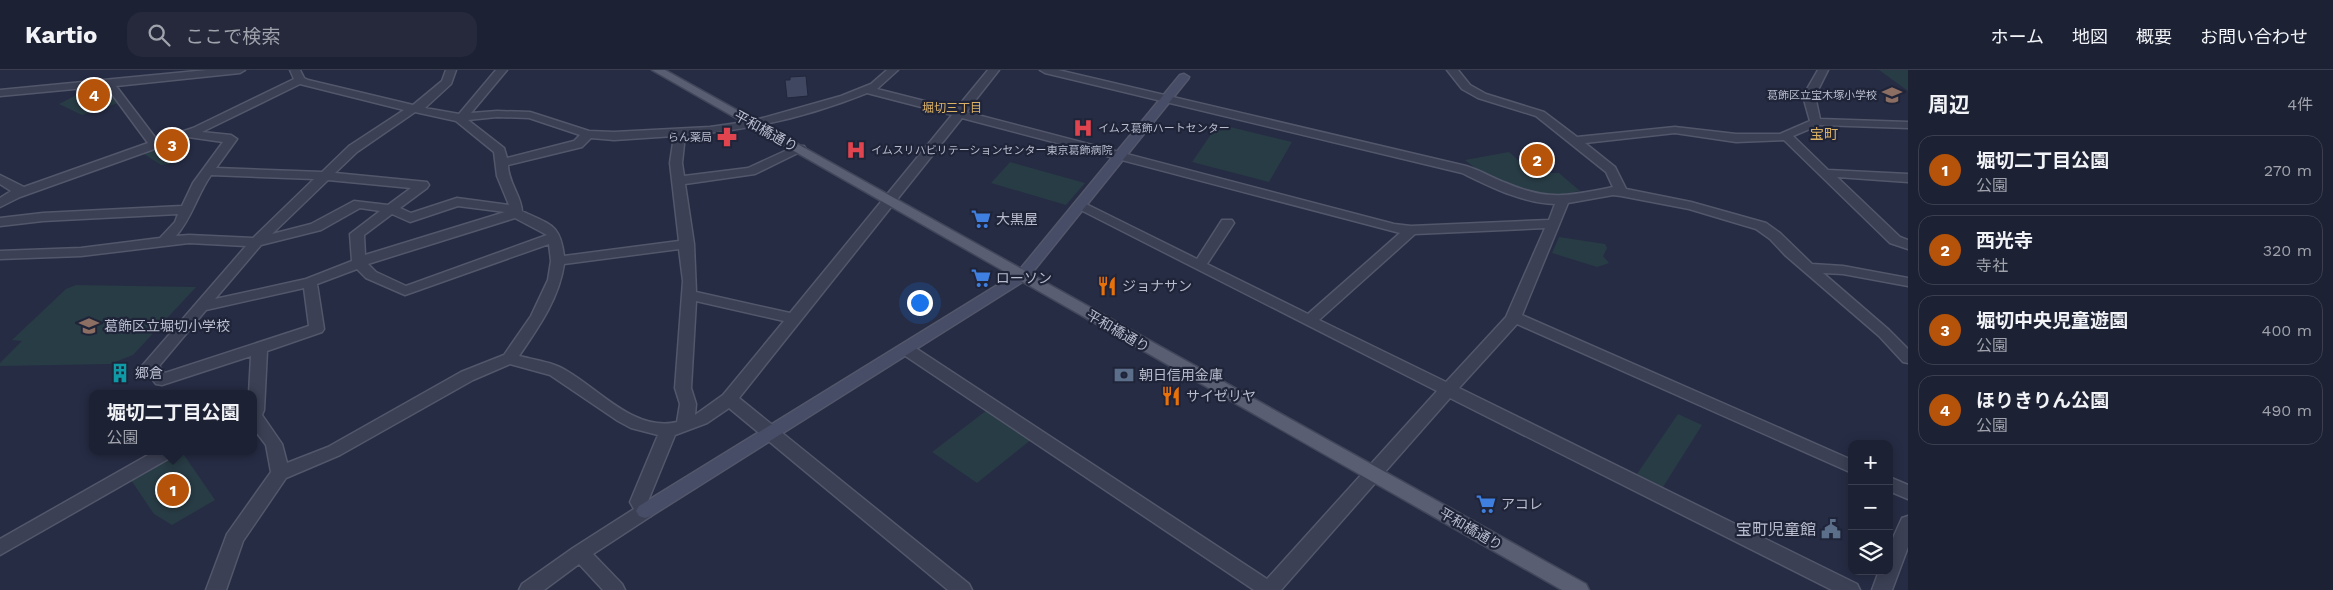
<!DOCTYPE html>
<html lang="ja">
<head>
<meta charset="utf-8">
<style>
  :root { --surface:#1c2133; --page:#25293b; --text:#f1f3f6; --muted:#a0a3ac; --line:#3a3e4e; --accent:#b45309 }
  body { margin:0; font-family:"Work Sans","Noto Sans JP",sans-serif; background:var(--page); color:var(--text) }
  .controls { position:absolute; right:15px; bottom:15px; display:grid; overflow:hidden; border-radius:10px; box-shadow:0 2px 12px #0003 }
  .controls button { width:45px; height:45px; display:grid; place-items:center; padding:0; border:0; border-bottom:1px solid var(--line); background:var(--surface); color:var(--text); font:25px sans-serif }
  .you { position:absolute; left:919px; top:232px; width:18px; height:18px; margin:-12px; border:4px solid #fff; border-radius:50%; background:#1a73e8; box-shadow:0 0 0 8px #1a73e833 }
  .badge { display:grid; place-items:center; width:32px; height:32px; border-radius:50%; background:var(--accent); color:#fff; font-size:16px; font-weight:700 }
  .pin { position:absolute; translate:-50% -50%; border:2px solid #fff; box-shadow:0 1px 5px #0006 }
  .popup { position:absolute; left:89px; top:320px; width:168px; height:65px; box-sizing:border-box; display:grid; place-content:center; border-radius:10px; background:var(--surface); filter:drop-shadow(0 1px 4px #0005); font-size:16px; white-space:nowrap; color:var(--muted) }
  .popup b { font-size:19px; color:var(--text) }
  .popup::after { content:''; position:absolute; left:50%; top:100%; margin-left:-10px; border:10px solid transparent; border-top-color:var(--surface) }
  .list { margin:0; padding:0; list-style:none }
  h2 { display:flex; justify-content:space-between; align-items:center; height:65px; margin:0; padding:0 20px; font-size:21px }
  h2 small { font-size:16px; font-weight:400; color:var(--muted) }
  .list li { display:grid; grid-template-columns:32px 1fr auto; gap:15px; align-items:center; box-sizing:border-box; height:70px; margin:0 10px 10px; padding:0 10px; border:1px solid var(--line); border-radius:15px }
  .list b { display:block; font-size:19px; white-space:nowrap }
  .list p { margin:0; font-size:16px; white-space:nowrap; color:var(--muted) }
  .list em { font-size:16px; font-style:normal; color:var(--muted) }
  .icon { flex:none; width:28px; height:28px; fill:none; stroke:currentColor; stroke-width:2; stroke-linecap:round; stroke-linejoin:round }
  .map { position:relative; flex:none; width:1908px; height:520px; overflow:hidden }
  header { display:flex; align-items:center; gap:30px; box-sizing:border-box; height:70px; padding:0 25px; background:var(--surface); border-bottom:1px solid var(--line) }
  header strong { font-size:24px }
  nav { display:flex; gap:28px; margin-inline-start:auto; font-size:18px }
  .search { width:350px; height:45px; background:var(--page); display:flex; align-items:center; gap:12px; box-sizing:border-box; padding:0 18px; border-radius:15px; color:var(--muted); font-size:19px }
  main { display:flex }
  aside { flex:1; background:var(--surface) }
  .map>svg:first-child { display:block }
</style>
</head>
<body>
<header>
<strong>Kartio</strong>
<div class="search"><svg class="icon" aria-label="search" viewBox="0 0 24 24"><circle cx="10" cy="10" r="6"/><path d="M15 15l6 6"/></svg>ここで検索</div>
<nav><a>ホーム</a><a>地図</a><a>概要</a><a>お問い合わせ</a></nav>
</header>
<main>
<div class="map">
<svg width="1908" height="520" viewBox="0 0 1908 520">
  <rect width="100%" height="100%" fill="#262c44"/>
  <g fill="#283c45">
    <polygon points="1879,0 1908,0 1908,21"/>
    <polygon points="105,16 118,33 82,45 59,34 92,17"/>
    <polygon points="1226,56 1292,72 1269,112 1192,92 1216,57"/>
    <polygon points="184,68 170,94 161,95 141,82"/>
    <path d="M1509,82l23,21h27l21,18c-8,1 -16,4 -24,4 -27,2 -71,-17 -91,-35z"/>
    <polygon points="1010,92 1085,113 1066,135 991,113"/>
    <polygon points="1559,167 1605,174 1607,178 1603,186 1609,193 1597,197 1552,183"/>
    <polygon points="76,215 196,217 133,285 110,294 0,296 0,293 22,271 12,270 66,219"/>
    <polygon points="987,340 1032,369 977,413 932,382"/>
    <polygon points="1678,344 1702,355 1663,417 1637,404"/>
    <polygon points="182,382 215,430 172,455 154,444 131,410"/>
  </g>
  <polygon fill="#404761" stroke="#21263b" points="806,6 808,26 787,28 785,10 790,10 790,7"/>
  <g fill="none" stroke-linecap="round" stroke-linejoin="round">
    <defs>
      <g id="street">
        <path d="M207,0h38l-5,3 -124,13 41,54 36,-12 101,-49 -4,-9h10l4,8 4,2 105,25 29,-24 4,-11h10l-5,14 -26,24 34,6 37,-44h11l-36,43 26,-2 33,1 59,19 25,1 96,-5 42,-6 89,-25 30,-12 16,-14h11l-21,19 79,20 32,-39h11l-33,42 428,112 17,2 138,-6 6,-16c-33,-1 -64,-17 -93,-31l-417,-100 -5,-3h18l408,96c14,4 26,12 40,17 42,18 63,13 107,4l-7,-15 -70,-56 -58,-18 -16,-9 -15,-19h11l12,15 16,9 58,18 33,25 98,-10 61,7h44l30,-13 -7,-25 15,-26h10l-13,26 5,23 88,3v6l-89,-3 -26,11 35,34 80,4v8l-71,-5 63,60 8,3v9l-18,-6 -106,-103 -48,2 -61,-9 -90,10 30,24 11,22 65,13 75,21 14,10 32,31 31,2 65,12v8l-65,-12 -20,-1 66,57 19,19v14l-5,-1 -24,-26 -94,-81 -15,-16 -14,-10 -67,-20 -68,-13 -8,-1 -45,8 -46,112 330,145v13l-335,-149 -58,64 398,196 3,6h-28l-382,-192 -169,192h-27l-353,-237 -3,-4 3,-4h10l356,234 170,-188 -364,-185 6,-4 5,1 113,56 25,-39h10l2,3 -27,41 101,50 92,-81 -438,-115 -223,280 230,186 3,6h-24l-219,-182 -22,15 -32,12 -27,66 6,10 -3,5 -58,38 29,30 3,6h-22l-24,-26 -35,26h-25l3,-6 51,-36 61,-39 -4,-7 28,-67 -27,-7 -13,-7 -68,-46 -40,-11 -37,16 -133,75 -54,23 -43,63 -17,49h-20l21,-56 44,-62 -5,-27 -13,-17v-34h-4l2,-38 -89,29 -6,-1 -14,-18 104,-120 -57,-3 -108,13 -81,3v-8l81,-3 79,-10 15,-16 3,-8 -135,7 -43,5v-8l43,-5 139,-7 11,-23 30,-41 -35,-5 -168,60 -20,10v-9l11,-7 -11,-7v-9l24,12 124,-44 -42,-57 -106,10v-6zM300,14l104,26 -55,36 -27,26 -106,-4 21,-29 -6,-4 -29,-3zM867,23l85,22 -162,198 -94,-21 -2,-48 -9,-60 70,-10 51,-25 -2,-3h-8l-48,22 -64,8 -2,-13 3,-28c62,-4 125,-19 182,-42zM415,42l41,9 38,31 3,24 12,29 -52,-7 -46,15 -11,-5 27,-20 2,-3 -2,-3 -92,-9 22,-21zM497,47l32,1 51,17 -6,6 -67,17 -3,-10 -36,-28zM674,66l-4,27 9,78 -115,15c-4,-33 -14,-31 -42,-45 -1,-16 -14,-29 -14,-46l74,-18 9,-9 23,2zM211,105l103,4 -61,59 -64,-3 -13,1c16,-18 21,-41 35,-61zM328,110l83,8 -23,17 -34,-4 -43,23 -39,10zM458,136l47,6 -140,43 -1,-20 28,-21 18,8zM360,138l20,3 -30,23 2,27 -46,18 -91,20 46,-54 60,-15zM515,148l32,17 -141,51 -30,-14 -8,-8zM1545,158l-39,89 -60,65 -127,-62 96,-86zM549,174l2,17 -3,19 -17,36 -27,39 -43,17 -133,75 -41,16 -5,-19 -20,-29 2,-5 3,-59 55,-19 2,-3 -7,-45 40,-15 9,9 39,17zM679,179l4,32 -8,107 5,16 -3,18c-42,10 -77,-32 -110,-51 -14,-9 -32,-11 -48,-15 19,-28 40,-57 45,-92zM304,218l5,38 -144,47 -6,-7 47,-56zM696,231l88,20 -61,74 -28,20 1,-11 -5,-16z"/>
        <polygon points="155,381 177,381 175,385 0,485 0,469"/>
        <polygon points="1889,407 1908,415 1908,429 1889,421"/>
        <polygon points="1908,446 1908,477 1892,520 1872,520 1879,501 1889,501 1889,477 1902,448"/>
      </g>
      <polygon id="secondary" points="1184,4 1189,7 1188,9 1027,209 651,446 645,448 639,446 636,441 639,436 1017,203 1180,5"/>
      <polygon id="primary" points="652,0 665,0 1586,514 1589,520 1562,520"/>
    </defs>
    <use href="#street" stroke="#53576b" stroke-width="3"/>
    <use href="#secondary" stroke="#53576b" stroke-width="3"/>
    <use href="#primary" stroke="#41465a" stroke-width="3"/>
    <use href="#street" fill="#3b4054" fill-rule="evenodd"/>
    <use href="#secondary" fill="#484d67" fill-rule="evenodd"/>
    <use href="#primary" fill="#595e73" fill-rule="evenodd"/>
  </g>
  <defs>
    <symbol id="school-bare" viewBox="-9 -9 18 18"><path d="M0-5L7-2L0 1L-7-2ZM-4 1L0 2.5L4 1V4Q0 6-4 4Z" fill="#8d6e63" stroke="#1f2439" stroke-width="2.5" paint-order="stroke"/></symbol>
    <symbol id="hospital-bare" viewBox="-9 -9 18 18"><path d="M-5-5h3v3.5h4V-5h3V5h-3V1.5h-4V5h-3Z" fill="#e0444e" stroke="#1f2439" stroke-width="2.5" paint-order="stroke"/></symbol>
    <symbol id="pharmacy-bare" viewBox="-9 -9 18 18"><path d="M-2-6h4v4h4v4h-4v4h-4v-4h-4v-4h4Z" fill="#e0444e" stroke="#1f2439" stroke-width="2.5" paint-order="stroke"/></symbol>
    <symbol id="supermarket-bare" viewBox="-9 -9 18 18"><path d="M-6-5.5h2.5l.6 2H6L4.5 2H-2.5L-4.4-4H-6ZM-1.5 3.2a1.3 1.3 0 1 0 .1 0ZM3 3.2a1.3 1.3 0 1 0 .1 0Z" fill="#3f7fe0" stroke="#1f2439" stroke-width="2.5" paint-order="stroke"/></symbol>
    <symbol id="restaurant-bare" viewBox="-9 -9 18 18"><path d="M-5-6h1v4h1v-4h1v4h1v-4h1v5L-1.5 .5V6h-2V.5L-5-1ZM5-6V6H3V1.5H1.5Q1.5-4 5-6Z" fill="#e8710a" stroke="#1f2439" stroke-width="2.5" paint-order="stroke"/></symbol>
    <symbol id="building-bare" viewBox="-9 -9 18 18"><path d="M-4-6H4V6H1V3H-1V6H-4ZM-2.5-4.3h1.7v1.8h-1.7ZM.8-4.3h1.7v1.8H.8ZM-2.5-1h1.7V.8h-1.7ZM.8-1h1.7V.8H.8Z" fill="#0f9aa8" stroke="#1f2439" stroke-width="2.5" paint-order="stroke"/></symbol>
    <symbol id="bank-bare" viewBox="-9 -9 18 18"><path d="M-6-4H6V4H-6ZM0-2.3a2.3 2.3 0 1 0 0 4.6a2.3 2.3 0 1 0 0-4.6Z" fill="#5c6f8a" stroke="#1f2439" stroke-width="2.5" paint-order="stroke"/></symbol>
    <symbol id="civic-bare" viewBox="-9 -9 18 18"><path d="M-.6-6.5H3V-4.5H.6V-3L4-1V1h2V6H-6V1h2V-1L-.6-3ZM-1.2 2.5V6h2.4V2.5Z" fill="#5c6f8a" stroke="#1f2439" stroke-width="2.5" paint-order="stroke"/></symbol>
  </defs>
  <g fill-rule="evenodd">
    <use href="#school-bare" x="1878" y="11" width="28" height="28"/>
    <use href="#hospital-bare" x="1069" y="44" width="28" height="28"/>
    <use href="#pharmacy-bare" x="713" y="53" width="28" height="28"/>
    <use href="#hospital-bare" x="842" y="66" width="28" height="28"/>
    <use href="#supermarket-bare" x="967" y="135" width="28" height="28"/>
    <use href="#supermarket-bare" x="967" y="194" width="28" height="28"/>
    <use href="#restaurant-bare" x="1093" y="202" width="28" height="28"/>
    <use href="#school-bare" x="75" y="242" width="28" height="28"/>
    <use href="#building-bare" x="106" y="289" width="28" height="28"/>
    <use href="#bank-bare" x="1110" y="291" width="28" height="28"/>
    <use href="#restaurant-bare" x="1157" y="312" width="28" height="28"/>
    <use href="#supermarket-bare" x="1472" y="420" width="28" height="28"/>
    <use href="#civic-bare" x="1817" y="445" width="28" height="28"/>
  </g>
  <g text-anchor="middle" stroke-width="4.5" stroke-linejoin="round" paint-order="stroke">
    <g font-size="11" fill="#b8bccd" stroke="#1f2439" text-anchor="end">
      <text x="1877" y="29">葛飾区立宝木塚小学校</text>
      <text x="1098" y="62" text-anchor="start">イムス葛飾ハートセンター</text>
      <text x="712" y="71">らん薬局</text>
      <text x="871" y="84" text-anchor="start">イムスリハビリテーションセンター東京葛飾病院</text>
    </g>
    <g font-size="12" fill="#dbb166" stroke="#1f2439">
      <text x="952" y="42">堀切三丁目</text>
    </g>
    <g font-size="14" fill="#b8bccd" stroke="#1f2439">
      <text transform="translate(766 61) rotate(29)" y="5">平和橋通り</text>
      <text transform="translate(1118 261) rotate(30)" y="5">平和橋通り</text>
      <text transform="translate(1471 459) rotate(30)" y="5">平和橋通り</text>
    </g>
    <g font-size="14" fill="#dbb166" stroke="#1f2439">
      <text x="1824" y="69">宝町</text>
    </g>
    <g font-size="14" fill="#b8bccd" stroke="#1f2439" text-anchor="start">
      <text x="996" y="154">大黒屋</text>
      <text x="996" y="213">ローソン</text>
      <text x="1122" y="221">ジョナサン</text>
      <text x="104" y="261">葛飾区立堀切小学校</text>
      <text x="135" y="308">郷倉</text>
      <text x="1139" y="310">朝日信用金庫</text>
      <text x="1186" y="331">サイゼリヤ</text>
      <text x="1501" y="439">アコレ</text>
    </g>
    <g font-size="16" fill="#b8bccd" stroke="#1f2439" text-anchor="end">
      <text x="1816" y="465">宝町児童館</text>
    </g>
  </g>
</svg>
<div class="controls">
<button>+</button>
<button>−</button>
<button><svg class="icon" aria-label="layers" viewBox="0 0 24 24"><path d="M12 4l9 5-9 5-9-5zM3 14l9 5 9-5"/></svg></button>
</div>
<div class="you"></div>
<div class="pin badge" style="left:173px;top:420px">1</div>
<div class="popup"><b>堀切二丁目公園</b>公園</div>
<div class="pin badge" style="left:1537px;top:90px">2</div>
<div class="pin badge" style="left:172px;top:75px">3</div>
<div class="pin badge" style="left:94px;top:25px">4</div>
</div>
<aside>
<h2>周辺<small>4件</small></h2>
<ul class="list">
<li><span class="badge">1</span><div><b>堀切二丁目公園</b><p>公園</p></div><em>270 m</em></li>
<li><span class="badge">2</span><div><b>西光寺</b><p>寺社</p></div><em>320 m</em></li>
<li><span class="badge">3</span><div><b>堀切中央児童遊園</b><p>公園</p></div><em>400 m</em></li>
<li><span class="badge">4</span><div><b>ほりきりん公園</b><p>公園</p></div><em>490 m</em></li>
</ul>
</aside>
</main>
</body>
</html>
